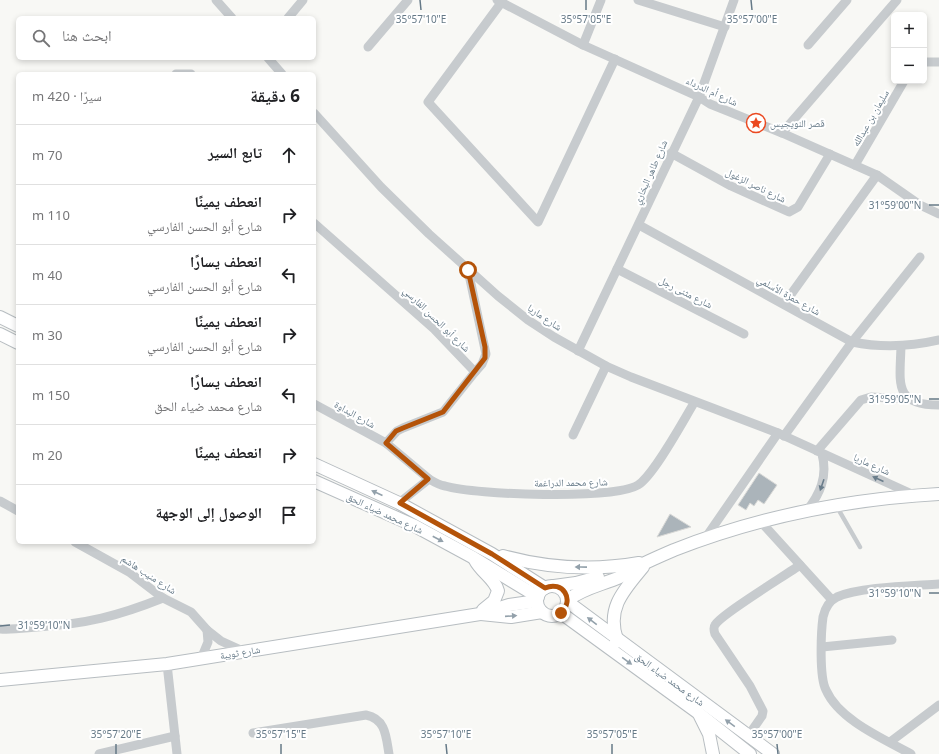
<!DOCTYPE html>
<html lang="ar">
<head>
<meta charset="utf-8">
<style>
  :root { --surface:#fff; --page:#f2f2f2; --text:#202124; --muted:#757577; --line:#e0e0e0 }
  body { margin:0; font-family:"Noto Sans","Noto Naskh Arabic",sans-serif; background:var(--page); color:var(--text); direction:rtl }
  .controls { position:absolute; right:12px; top:12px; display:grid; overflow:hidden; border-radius:6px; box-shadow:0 2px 6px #0003 }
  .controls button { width:36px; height:36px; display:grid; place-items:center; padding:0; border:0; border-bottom:1px solid var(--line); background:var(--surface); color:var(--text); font:20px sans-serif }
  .stop { position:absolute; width:12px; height:12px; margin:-9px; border:3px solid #b45309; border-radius:50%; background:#fff }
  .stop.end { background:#b45309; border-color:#fff; box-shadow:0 1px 4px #0008 }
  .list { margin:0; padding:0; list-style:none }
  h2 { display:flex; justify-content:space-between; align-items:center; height:52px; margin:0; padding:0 16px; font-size:17px }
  h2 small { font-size:13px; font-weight:400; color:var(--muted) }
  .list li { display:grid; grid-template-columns:26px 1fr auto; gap:12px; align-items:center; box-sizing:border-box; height:60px; padding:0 16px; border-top:1px solid var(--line) }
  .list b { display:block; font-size:15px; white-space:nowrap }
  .list p { margin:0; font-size:13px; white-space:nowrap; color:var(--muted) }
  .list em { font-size:13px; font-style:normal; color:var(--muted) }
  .icon { flex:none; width:22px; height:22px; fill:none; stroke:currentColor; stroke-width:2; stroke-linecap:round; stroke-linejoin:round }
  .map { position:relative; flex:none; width:939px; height:754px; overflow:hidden; direction:ltr }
  .search { position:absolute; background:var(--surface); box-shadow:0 2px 6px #0003; left:16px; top:16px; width:300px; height:44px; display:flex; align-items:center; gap:10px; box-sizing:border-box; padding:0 14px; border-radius:6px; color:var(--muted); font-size:15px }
  .panel { position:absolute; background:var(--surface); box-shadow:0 2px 6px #0003; left:16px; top:72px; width:300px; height:472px; border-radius:6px; direction:rtl }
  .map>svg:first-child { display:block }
</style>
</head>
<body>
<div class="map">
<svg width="939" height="754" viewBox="0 0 939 754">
  <rect width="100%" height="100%" fill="#f8f8f5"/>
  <g fill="#abb4ba" stroke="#d9d9d7">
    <polygon points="759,473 777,485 764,504 758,500 754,506 750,503 746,510 738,505"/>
    <polygon points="670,514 691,527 657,537"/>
  </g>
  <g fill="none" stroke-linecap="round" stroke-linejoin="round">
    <defs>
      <g id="secondary">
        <polyline points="0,317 18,326"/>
        <polyline points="0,334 18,343"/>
        <polyline points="314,464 399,503 492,554 545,588"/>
        <polyline points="314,481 415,526 474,558 538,597"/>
        <path d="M503,556c44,12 90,15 136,7"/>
        <path d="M475,560c6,12 20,19 23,31l-4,10 -11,9"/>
        <circle cx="552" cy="601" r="15"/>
        <polyline points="554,586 576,583 598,577"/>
        <path d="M568,600c15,-12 34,-15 52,-23 5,-2 8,-6 13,-8 13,-7 27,-13 41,-19 84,-33 176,-51 265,-56"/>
        <polyline points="568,602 773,754"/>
        <polyline points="561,613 697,712 750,754"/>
        <polyline points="481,614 511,617 542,612"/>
        <path d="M616,642l1,-2c-11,-32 7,-50 26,-73"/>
        <polyline points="0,680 167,664 480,614 509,605 537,601"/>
        <polyline points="700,716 709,734 713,754"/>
      </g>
    </defs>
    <use href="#secondary" stroke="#b7bdc1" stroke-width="14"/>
    <polyline stroke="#c7cbce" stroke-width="4.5" points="837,507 860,547"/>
    <g stroke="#c7cbce" stroke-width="9">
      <polyline points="216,0 232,18"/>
      <polyline points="497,0 583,45 699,97 710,104 782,133 877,175 920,205 939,214"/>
      <polyline points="638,0 725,27"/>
      <polyline points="501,3 428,102 538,222 615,59"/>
      <polyline points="288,18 303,0"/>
      <polyline points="583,45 601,0"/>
      <polyline points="808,45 847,0"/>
      <polyline points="368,47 408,0"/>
      <polyline points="268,58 282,74"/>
      <polyline points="924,62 939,62"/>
      <polyline points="176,74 191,74"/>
      <polyline points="314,113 381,187 429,234 498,296 528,320 554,337 606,366 631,377 778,433 914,495"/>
      <polyline points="782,133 897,0"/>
      <polyline points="671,153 731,186 789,212 798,207 830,154"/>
      <polyline points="855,165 904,81"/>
      <polyline points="314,223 434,329 475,372 443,412 403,428 397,431 386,443 429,479 399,503"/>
      <path d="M639,225l213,117c30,6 57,5 87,-2"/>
      <polyline points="617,269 744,334"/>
      <polyline points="468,270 486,354 482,364 475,372"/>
      <polyline points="784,304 877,175"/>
      <path d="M901,346c-1,37 -8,59 38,59"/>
      <polyline points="578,351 699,97 734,0"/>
      <polyline points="314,404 386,443"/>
      <polyline points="573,435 606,366"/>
      <polyline points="784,436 852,342 920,257"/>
      <polyline points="817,451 861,400 871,397 908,399"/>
      <path d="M429,479c5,3 10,6 16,7 31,9 168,14 193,-1 16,-10 45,-64 56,-82"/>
      <polyline points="0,501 18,511"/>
      <path d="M806,512c14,-18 22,-35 16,-58"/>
      <polyline points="762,523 832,600"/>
      <polyline points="704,540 778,433"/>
      <polyline points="75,542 129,572 163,598 191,612 207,630 221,641 243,651"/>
      <path d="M0,629c12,1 25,-1 37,-2 49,-3 81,-11 126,-29"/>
      <polyline points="822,647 892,640"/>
      <polyline points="201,659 208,642 207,630"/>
      <polyline points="167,664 177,754"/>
      <path d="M253,733l113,-18c20,4 20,22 23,39"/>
      <path d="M748,736l14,-20 1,-5 -13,-25 -35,-52c-1,-3 -2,-6 0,-9 5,-10 71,-50 85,-60"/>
      <polyline points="890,742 939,705"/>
      <polyline points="99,754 175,736"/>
      <path d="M911,754c-27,-15 -72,-34 -85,-64 -7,-13 -5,-58 -3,-73 2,-9 6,-16 14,-20 23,-10 75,-11 102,-13"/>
    </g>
    <use href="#secondary" stroke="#fff" stroke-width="12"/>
  </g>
  <defs><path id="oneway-solid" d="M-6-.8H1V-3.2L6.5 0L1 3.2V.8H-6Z"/></defs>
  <g fill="#6a7d8b">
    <use href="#oneway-solid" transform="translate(878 479) rotate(-156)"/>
    <use href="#oneway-solid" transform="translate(822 485) rotate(109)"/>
  </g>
  <g fill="#93a1ab">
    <use href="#oneway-solid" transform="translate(377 493) rotate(-156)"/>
    <use href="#oneway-solid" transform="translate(438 539) rotate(28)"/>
    <use href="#oneway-solid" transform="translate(581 567) rotate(-179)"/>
    <use href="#oneway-solid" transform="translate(511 616) rotate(-4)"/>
    <use href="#oneway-solid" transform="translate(592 621) rotate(-143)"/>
    <use href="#oneway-solid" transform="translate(627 661) rotate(36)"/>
    <use href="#oneway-solid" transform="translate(730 723) rotate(-144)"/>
  </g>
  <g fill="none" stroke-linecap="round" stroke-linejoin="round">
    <path stroke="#b45309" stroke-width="5" d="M468,270l17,77v11l-42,54 -40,16 -7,3 -10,12 42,36 -28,24 92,51 53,34c18,-8 30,12 16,25"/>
  </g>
  <path fill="none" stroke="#657987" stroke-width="1.5" d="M420,0l1,10M586,0v10M751,0l1,10M929,205h10M929,399h10M929,593h10M0,626l10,-1M116,744v10M281,744v10M446,744l1,10M612,744v10M777,744l1,10"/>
  <defs>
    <symbol id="sight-ring" viewBox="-11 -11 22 22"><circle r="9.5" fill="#fff" stroke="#eb4921" stroke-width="1.5"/><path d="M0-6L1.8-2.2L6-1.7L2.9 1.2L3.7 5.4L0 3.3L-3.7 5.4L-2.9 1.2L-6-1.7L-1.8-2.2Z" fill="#eb4921"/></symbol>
  </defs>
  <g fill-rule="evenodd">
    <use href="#sight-ring" x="745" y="112" width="22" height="22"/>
  </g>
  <g text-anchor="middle" stroke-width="4" stroke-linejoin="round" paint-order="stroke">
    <g font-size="10" fill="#657987" stroke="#fff">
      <text transform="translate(712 91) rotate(25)" y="4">شارع أم الدرداء</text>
      <text transform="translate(870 118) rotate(-60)" y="4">سليمان بن عبدالله</text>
      <text transform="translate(650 172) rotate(-66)" y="4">شارع طاهر البخاري</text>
      <text transform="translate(756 185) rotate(26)" y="4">شارع ناصر الزغول</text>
      <text transform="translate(686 292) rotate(27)" y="4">شارع مثنى رجل</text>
      <text transform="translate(789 295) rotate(29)" y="4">شارع حمزة الأسلمي</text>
      <text transform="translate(545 317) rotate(34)" y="4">شارع ماريا</text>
      <text transform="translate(437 319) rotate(44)" y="4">شارع أبو الحسن الفارسي</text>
      <text transform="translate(355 414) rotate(29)" y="4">شارع البداوة</text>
      <text transform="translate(872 464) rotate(24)" y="4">شارع ماريا</text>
      <text transform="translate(571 482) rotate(-1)" y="4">شارع محمد الدراغمة</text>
      <text transform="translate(385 513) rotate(25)" y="4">شارع محمد ضياء الحق</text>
      <text transform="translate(149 574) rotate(33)" y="4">شارع منيب هاشم</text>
      <text transform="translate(240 652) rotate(-9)" y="4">شارع ثويبة</text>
      <text transform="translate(670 679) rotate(36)" y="4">شارع محمد ضياء الحق</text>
    </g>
    <g font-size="10" fill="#657987" stroke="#fff" text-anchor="start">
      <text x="770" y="127">قصر النويجيس</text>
    </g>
  </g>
  <g font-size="10" text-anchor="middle" fill="#657987" stroke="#fff" stroke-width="4" stroke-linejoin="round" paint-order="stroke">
    <text x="421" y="23">35°57'10"E</text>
    <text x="586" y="23">35°57'05"E</text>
    <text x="752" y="23">35°57'00"E</text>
    <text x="895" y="209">31°59'00"N</text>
    <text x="895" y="403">31°59'05"N</text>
    <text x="895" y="597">31°59'10"N</text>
    <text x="44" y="629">31°59'10"N</text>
    <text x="116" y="738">35°57'20"E</text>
    <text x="281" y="738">35°57'15"E</text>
    <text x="446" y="738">35°57'10"E</text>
    <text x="612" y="738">35°57'05"E</text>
    <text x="777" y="738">35°57'00"E</text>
  </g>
</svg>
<div class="controls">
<button>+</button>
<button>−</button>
</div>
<div class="stop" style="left:468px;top:270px"></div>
<div class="stop end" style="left:561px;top:613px"></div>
<div class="search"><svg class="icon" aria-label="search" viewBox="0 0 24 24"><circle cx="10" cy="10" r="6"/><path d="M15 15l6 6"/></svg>ابحث هنا</div>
<section class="panel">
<h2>6 دقيقة<small>سيرًا · 420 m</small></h2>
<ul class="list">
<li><svg class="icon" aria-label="ahead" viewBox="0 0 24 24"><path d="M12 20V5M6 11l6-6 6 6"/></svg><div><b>تابع السير</b></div><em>70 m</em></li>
<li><svg class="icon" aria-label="right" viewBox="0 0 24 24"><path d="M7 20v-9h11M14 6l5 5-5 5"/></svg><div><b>انعطف يمينًا</b><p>شارع أبو الحسن الفارسي</p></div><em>110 m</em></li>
<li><svg class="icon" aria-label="left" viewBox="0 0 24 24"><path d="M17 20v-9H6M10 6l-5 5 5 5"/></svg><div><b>انعطف يسارًا</b><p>شارع أبو الحسن الفارسي</p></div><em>40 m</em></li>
<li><svg class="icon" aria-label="right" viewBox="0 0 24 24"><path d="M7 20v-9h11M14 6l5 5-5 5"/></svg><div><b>انعطف يمينًا</b><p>شارع أبو الحسن الفارسي</p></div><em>30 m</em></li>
<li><svg class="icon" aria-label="left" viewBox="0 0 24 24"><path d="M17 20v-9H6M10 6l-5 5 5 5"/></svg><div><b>انعطف يسارًا</b><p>شارع محمد ضياء الحق</p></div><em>150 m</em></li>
<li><svg class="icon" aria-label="right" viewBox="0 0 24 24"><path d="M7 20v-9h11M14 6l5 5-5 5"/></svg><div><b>انعطف يمينًا</b></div><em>20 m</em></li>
<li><svg class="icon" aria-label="arrive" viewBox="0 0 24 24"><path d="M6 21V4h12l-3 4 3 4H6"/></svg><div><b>الوصول إلى الوجهة</b></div></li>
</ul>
</section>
</div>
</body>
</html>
